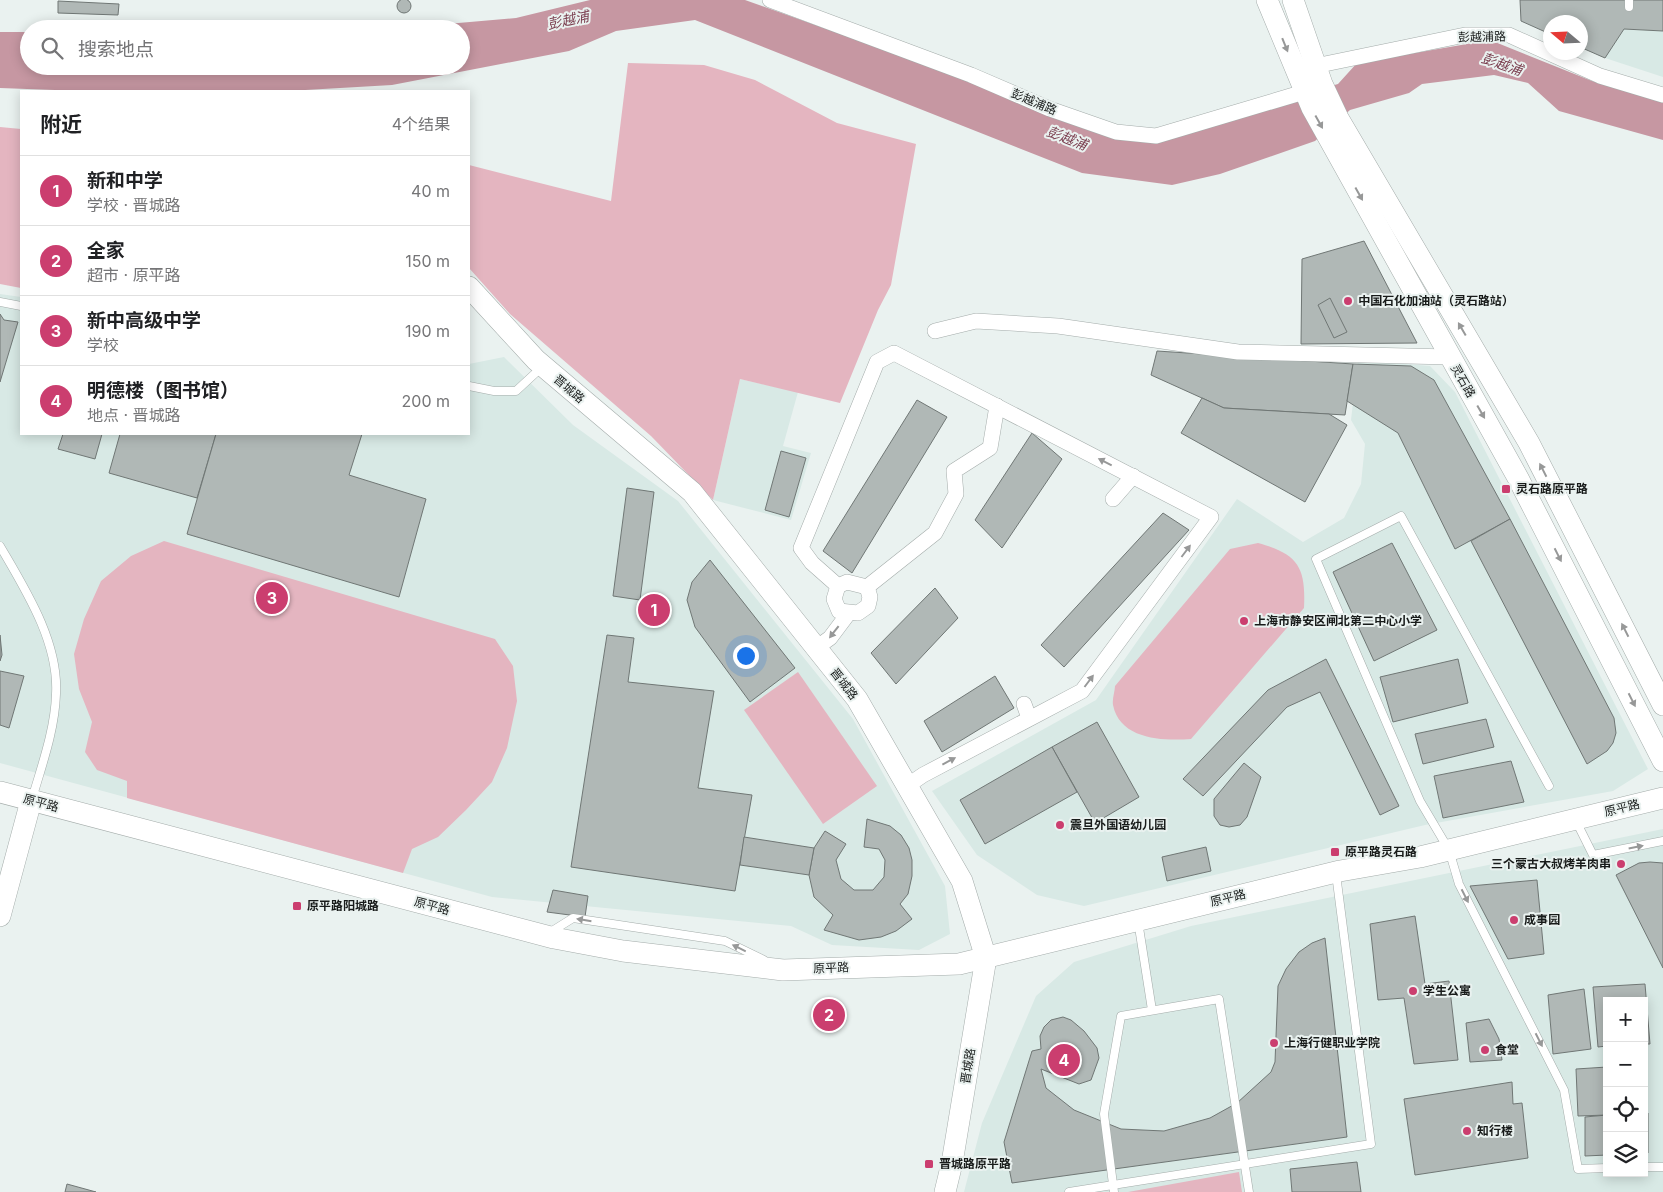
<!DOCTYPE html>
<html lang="zh">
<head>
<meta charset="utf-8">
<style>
  :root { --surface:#fff; --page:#f6f6f6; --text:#202124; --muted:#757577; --line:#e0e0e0; --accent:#cb3e6f }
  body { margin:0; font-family:Inter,"Noto Sans SC",sans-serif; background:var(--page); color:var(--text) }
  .controls { position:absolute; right:15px; bottom:15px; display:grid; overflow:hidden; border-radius:0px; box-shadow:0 2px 12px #0003 }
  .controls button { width:45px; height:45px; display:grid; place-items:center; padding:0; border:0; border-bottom:1px solid var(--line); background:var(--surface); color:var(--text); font:25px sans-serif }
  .compass { position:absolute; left:1543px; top:15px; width:45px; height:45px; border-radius:50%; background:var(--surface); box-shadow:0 2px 12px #0003; rotate:289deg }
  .you { position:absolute; left:745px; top:655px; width:18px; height:18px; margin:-12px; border:4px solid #fff; border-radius:50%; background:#1a73e8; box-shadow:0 0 0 8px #1a73e833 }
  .badge { display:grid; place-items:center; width:32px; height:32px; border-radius:50%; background:var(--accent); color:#fff; font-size:16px; font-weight:700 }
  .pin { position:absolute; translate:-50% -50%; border:2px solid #fff; box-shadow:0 1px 5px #0006 }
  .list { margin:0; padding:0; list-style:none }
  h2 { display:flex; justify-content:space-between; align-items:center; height:65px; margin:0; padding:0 20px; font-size:21px }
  h2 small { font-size:16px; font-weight:400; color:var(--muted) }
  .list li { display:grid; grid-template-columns:32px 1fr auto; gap:15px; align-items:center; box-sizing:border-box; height:70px; padding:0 20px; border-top:1px solid var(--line) }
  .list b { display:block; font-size:19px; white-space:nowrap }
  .list p { margin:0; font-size:16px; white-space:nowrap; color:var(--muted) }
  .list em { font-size:16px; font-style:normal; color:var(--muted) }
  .icon { flex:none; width:28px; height:28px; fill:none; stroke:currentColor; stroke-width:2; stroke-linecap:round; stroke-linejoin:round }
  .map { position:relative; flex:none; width:1663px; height:1192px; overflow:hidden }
  .search { position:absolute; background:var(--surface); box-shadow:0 2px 12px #0003; left:20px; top:20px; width:450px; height:55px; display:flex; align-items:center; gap:12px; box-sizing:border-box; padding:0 18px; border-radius:28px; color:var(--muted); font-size:19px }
  .panel { position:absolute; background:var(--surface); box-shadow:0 2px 12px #0003; left:20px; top:90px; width:450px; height:345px; border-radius:0px }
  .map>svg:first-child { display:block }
</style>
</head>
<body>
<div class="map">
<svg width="1663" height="1192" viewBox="0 0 1663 1192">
  <rect width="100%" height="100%" fill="#eaf2f0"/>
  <g fill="#d8e9e5" fill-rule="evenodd">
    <polygon points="1624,29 1663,31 1663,77 1605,58"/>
    <polygon points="0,294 21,297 21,434 469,434 469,364 504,357 573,425 678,501 853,719 945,886 950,934 919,950 832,945 791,926 492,897 0,763"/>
    <polygon points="1358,360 1430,366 1455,392 1648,769 1613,791 1425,825 1084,906 1037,895 977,855 932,791 1096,700 1237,499 1303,542 1344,518 1361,484 1365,444 1351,420"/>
    <polygon points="740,379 798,392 783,446 811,453 791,520 713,500"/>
    <path d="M1663,829v363h-699l18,-69 54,-127 38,-34 117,-36zM1607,1001h37v172h-37z"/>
  </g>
  <g fill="#e4b5c0">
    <polygon points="628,63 704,65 755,80 837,123 916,144 891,285 878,310 840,403 740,379 713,500 651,436 510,314 469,268 469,165 611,201"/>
    <polygon points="0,127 21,129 21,288 0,284"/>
    <polygon points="164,541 495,639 513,666 517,701 507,748 492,782 466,810 438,837 412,849 403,873 127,798 127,781 97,770 85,752 92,722 79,689 74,654 84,619 101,581 131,556"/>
    <path d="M1258,543c40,11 48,24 46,65l-113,131c-27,2 -71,1 -78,-34 -1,-6 2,-14 2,-19l115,-137z"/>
    <polygon points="798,672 877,786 823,824 744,710"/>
    <polygon points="1239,1172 1242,1192 1128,1192"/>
  </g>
  <polygon fill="#c697a2" points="590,0 745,0 1116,132 1156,136 1338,84 1357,63 1490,40 1592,81 1663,100 1663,140 1559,111 1528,83 1494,75 1422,84 1409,93 1350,110 1315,141 1220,174 1172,185 1082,173 695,20 616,31 569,51 392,85 288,91 82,91 0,88 0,32 29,32 29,66 461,66 461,29 346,29 401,28 516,18"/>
  <g fill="#b0b8b6" stroke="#707775">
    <circle cx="404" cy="6" r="7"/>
    <polygon points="1520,0 1663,0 1663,31 1624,29 1605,58 1580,47 1580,22 1550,22 1550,34 1521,21"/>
    <polygon points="58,1 119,4 118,15 58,13"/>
    <polygon points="1364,241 1417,343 1301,344 1302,259"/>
    <polygon points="1330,298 1347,332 1334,338 1318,305"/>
    <polygon points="0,314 4,320 18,322 0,382"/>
    <polygon points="1157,351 1353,364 1345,415 1224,408 1151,375"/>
    <polygon points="1353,364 1411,366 1434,380 1510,519 1455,549 1398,433 1347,401"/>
    <polygon points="1202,398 1224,408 1329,414 1347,425 1305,502 1181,433"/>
    <polygon points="917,400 947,417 852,573 823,551"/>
    <polygon points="1032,433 1062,459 1002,548 975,520"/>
    <polygon points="63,434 102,434 95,459 58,449"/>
    <polygon points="120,434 216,434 197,498 109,473"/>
    <polygon points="216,434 362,434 349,475 426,499 399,597 187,534"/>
    <polygon points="781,451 806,458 789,517 765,510"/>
    <polygon points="627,488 654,492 640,600 613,596"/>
    <polygon points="1163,513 1189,530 1064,667 1041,645"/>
    <polygon points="1510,519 1614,718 1616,733 1613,743 1607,751 1587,764 1471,541"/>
    <polygon points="1392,543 1437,630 1374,661 1333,572"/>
    <polygon points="710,560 795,668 750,702 695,627 687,600 692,582"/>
    <polygon points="935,588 958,618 896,684 871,653"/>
    <polygon points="0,635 2,655 0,661"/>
    <polygon points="607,635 634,638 628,682 714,691 698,788 752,795 735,891 571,867"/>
    <polygon points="1326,659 1399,806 1380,815 1320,692 1287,707 1203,796 1183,779 1268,690"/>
    <polygon points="1458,659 1468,703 1393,722 1380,677"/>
    <polygon points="0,671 24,676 9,728 0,725"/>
    <polygon points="995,676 1014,708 942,752 924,721"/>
    <polygon points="1486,719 1494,747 1423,764 1415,734"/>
    <polygon points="1097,722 1139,797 1095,823 1052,747"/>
    <polygon points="1052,747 1077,792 985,844 960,800"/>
    <polygon points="1511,761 1524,802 1443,818 1434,776"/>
    <polygon points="1244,763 1261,777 1247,817 1240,825 1229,827 1220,825 1214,816 1214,799"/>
    <polygon points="867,819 890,826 901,835 909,848 912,860 912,876 908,894 900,904 912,919 896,931 881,937 859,940 824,930 833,915 814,897 809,875 814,848 825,831 846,844 836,860 841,879 854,890 873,890 884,877 885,860 879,849 864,847"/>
    <polygon points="744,837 814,848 809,875 740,865"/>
    <polygon points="1206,847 1211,871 1167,881 1162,857"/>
    <polygon points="1650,862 1663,863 1663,968 1616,875 1639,863"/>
    <polygon points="1537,880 1544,954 1508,959 1470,886"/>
    <polygon points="553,890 588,896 585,917 547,912"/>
    <polygon points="1415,916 1425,984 1449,981 1458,1060 1414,1064 1404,998 1378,1000 1370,924"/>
    <polygon points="1325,938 1347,1137 1012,1183 1004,1142 1032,1051 1041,1049 1040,1036 1044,1027 1051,1020 1063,1017 1071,1020 1084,1031 1097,1048 1099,1058 1091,1080 1079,1084 1041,1069 1046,1088 1074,1110 1121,1129 1164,1131 1210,1118 1237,1103 1271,1072 1275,1062 1278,986 1286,969 1299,952 1312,943"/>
    <polygon points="1645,984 1650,1044 1644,1044 1644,1001 1607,1001 1607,1046 1598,1047 1593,987"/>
    <polygon points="1584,989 1591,1049 1553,1054 1548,995"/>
    <polygon points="1489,1019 1499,1039 1502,1060 1470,1062 1466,1023"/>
    <polygon points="1607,1067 1607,1115 1578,1116 1576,1069"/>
    <polygon points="1512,1082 1513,1104 1522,1103 1528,1158 1415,1175 1404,1099"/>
    <polygon points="1644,1113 1648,1113 1648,1153 1644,1154"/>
    <polygon points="1607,1115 1607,1155 1585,1156 1585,1117"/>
    <polygon points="1357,1162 1361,1192 1292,1192 1290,1169"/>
    <polygon points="67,1184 96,1192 65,1192"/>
  </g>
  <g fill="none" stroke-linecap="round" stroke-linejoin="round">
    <defs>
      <g id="lane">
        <polyline points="1629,0 1629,7"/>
        <polyline points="0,302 21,306"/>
        <polyline points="469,386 494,391 516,391 542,367"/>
        <path d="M0,546c25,43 59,96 56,148 -1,35 -14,71 -24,105"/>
        <polyline points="1549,786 1401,516 1316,559 1420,801 1449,850 1459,884 1564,1090 1578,1169 1607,1168"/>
        <polyline points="1576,821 1593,855 1663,841"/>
        <polyline points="1138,921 1152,1010"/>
        <polyline points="549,933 573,918 725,941 764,960"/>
        <polyline points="1644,1167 1663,1167"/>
        <polyline points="1069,1192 1371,1144 1336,874"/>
        <polyline points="1114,1192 1104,1114 1121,1016 1219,999 1249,1192"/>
      </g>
      <g id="street">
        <polyline points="770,0 971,75 1050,109 1116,132 1156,136 1304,92"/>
        <polyline points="1309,73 1315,66 1465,35 1509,35 1600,76 1663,95"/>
        <polyline points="935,331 976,321 1058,326 1238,352 1450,357"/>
        <polyline points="1113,499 1133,476"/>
        <polygon points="847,582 867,587 870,597 868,606 858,613 839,611 834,599 838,586"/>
        <polyline points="838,586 812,563 801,548 877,362 894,353 1211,517 1082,691 923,775 907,786"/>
        <polyline points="867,587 935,533 956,494 954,471 990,448 997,406"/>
        <polyline points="816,648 830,638 848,614"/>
        <polyline points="1024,704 1029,718"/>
      </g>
      <g id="secondary">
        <polyline points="1267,0 1312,108 1518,478 1663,761"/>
        <polyline points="1293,0 1322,84 1338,118 1529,443 1663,705"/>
        <polyline points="469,287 536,360 692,492 857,699 962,881 986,958 952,1163 945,1192"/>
        <polyline points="0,792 554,938 623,951 783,970 959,964 1340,871 1420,857 1663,798"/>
        <polyline points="0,916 31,801"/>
      </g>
    </defs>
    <use href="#lane" stroke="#a4acaa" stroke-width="9"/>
    <use href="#street" stroke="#a4acaa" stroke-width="16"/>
    <use href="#secondary" stroke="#a4acaa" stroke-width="22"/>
    <use href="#lane" stroke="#fff" stroke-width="8"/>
    <use href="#street" stroke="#fff" stroke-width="15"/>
    <use href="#secondary" stroke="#fff" stroke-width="21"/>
  </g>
  <defs><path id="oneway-solid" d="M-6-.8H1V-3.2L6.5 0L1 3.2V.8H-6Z" transform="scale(1.25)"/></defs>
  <g fill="#979898">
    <use href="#oneway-solid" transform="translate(1285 45) rotate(68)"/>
    <use href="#oneway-solid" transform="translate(1319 122) rotate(61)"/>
    <use href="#oneway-solid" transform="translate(1359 194) rotate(61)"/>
    <use href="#oneway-solid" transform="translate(1462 329) rotate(-120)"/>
    <use href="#oneway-solid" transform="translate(1481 412) rotate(60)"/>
    <use href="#oneway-solid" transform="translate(1105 462) rotate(-153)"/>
    <use href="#oneway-solid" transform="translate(1543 470) rotate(-117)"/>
    <use href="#oneway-solid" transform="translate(1186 551) rotate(-53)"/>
    <use href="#oneway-solid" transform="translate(1558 555) rotate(63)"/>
    <use href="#oneway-solid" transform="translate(1625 630) rotate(-117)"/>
    <use href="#oneway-solid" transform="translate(834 632) rotate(128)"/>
    <use href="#oneway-solid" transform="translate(1089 681) rotate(-53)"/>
    <use href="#oneway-solid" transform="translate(1632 700) rotate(63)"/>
    <use href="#oneway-solid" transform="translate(949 761) rotate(-28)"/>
    <use href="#oneway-solid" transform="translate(1636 847) rotate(-11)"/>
    <use href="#oneway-solid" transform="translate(1465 896) rotate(63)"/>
    <use href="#oneway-solid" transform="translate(584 920) rotate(-171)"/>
    <use href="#oneway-solid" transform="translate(739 948) rotate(-154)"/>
    <use href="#oneway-solid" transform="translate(1539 1040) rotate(63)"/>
  </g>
  <g fill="#cb3e6f" stroke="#eaf2f0" stroke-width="2">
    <circle cx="1348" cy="301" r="5"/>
    <rect x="1501" y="484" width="10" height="10" rx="2.5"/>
    <circle cx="1244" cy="621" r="5"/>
    <circle cx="1060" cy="825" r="5"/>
    <rect x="1330" y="847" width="10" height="10" rx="2.5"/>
    <circle cx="1621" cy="864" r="5"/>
    <rect x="292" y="901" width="10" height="10" rx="2.5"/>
    <circle cx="1514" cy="920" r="5"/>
    <circle cx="1413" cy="991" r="5"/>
    <circle cx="1274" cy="1043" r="5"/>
    <circle cx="1485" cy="1050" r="5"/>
    <circle cx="1467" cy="1131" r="5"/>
    <rect x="924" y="1159" width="10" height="10" rx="2.5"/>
  </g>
  <g text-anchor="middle" stroke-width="4" stroke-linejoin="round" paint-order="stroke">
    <g font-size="12" fill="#181b1a" stroke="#eaf2f0">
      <text transform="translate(1482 37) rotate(-1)" y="4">彭越浦路</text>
      <text transform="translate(1034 102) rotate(23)" y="4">彭越浦路</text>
      <text transform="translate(1463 381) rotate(60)" y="4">灵石路</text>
      <text transform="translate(569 389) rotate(40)" y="4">晋城路</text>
      <text transform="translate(844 684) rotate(52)" y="4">晋城路</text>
      <text transform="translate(41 803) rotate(15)" y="4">原平路</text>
      <text transform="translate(1622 808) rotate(-14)" y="4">原平路</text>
      <text transform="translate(1228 898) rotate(-14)" y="4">原平路</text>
      <text transform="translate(432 906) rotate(15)" y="4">原平路</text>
      <text transform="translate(831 968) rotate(-2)" y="4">原平路</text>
      <text transform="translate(968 1066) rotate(-81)" y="4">晋城路</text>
    </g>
    <g font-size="12" font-weight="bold" fill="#181b1a" stroke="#eaf2f0" text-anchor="start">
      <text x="1358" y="305">中国石化加油站（灵石路站）</text>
      <text x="1516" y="493">灵石路原平路</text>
      <text x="1254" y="625">上海市静安区闸北第二中心小学</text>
      <text x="1070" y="829">震旦外国语幼儿园</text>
      <text x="1345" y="856">原平路灵石路</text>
      <text x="1611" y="868" text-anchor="end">三个蒙古大叔烤羊肉串</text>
      <text x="307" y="910">原平路阳城路</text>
      <text x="1524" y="924">成事园</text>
      <text x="1423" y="995">学生公寓</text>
      <text x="1284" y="1047">上海行健职业学院</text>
      <text x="1495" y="1054">食堂</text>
      <text x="1477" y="1135">知行楼</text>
      <text x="939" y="1168">晋城路原平路</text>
    </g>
    <g font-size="14" font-style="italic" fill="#7a3d4e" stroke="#eaf2f0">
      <text transform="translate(568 20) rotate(-12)" y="5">彭越浦</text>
      <text transform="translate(1502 64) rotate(19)" y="5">彭越浦</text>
      <text transform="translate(1067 138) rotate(21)" y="5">彭越浦</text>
    </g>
  </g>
</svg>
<div class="controls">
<button>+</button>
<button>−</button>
<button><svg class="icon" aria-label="locate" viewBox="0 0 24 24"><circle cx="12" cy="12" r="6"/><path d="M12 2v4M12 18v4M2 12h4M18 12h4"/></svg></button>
<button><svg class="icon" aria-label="layers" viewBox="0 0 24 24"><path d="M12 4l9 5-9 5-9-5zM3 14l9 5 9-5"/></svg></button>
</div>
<svg class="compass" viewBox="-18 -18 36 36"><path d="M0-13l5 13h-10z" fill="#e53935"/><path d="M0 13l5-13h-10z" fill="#757577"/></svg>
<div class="you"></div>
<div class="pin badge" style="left:654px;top:610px">1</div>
<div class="pin badge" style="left:829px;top:1015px">2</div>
<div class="pin badge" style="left:272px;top:598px">3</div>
<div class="pin badge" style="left:1064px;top:1060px">4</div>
<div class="search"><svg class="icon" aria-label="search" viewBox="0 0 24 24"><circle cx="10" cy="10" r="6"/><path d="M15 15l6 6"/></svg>搜索地点</div>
<section class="panel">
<h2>附近<small>4个结果</small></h2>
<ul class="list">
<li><span class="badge">1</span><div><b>新和中学</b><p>学校 · 晋城路</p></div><em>40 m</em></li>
<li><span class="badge">2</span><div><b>全家</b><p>超市 · 原平路</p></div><em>150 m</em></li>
<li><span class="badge">3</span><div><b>新中高级中学</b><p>学校</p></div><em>190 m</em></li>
<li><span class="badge">4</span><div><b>明德楼（图书馆）</b><p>地点 · 晋城路</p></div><em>200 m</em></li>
</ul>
</section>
</div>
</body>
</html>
